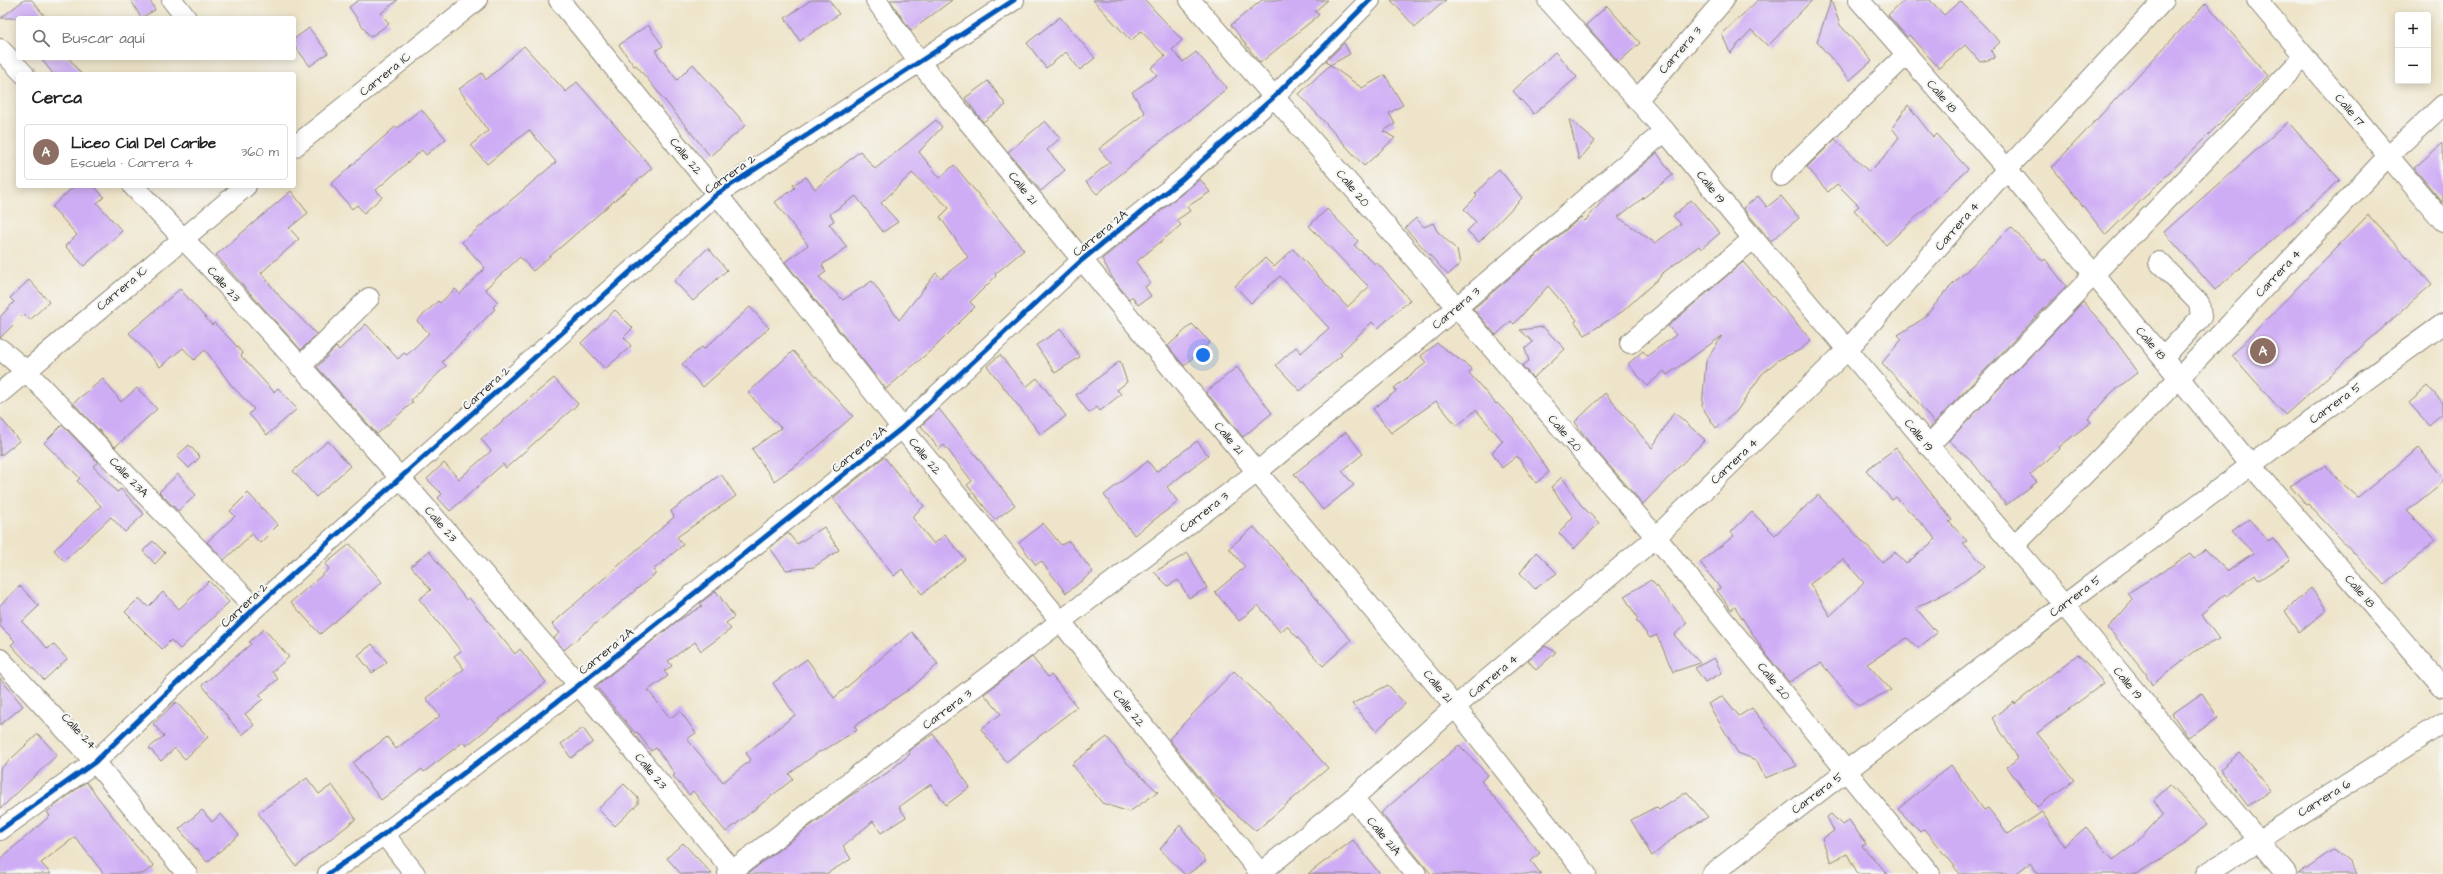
<!DOCTYPE html>
<html lang="es">
<head>
<meta charset="utf-8">
<style>
  :root { --surface:#fff; --page:#f6f6f6; --text:#222; --muted:#767676; --line:#e0e0e0; --accent:#111827 }
  body { margin:0; font-family:"Architects Daughter",sans-serif; background:var(--page); color:var(--text) }
  .controls { position:absolute; right:12px; top:12px; display:grid; overflow:hidden; border-radius:4px; box-shadow:0 2px 10px #0003 }
  .controls button { width:36px; height:36px; display:grid; place-items:center; padding:0; border:0; border-bottom:1px solid var(--line); background:var(--surface); color:var(--text); font:20px sans-serif }
  .you { position:absolute; left:1203px; top:355px; width:14px; height:14px; margin:-10px; border:3px solid #fff; border-radius:50%; background:#1a73e8; box-shadow:0 0 0 6px #1a73e833 }
  .badge { display:grid; place-items:center; width:26px; height:26px; border-radius:50%; background:var(--accent); color:#fff; font-size:13px; font-weight:700 }
  .pin { position:absolute; translate:-50% -50%; border:2px solid #fff; box-shadow:0 1px 4px #0006 }
  .list { margin:0; padding:0; list-style:none }
  h2 { display:flex; justify-content:space-between; align-items:center; height:52px; margin:0; padding:0 16px; font-size:17px }
  h2 small { font-size:13px; font-weight:400; color:var(--muted) }
  .list li { display:grid; grid-template-columns:26px 1fr auto; gap:12px; align-items:center; box-sizing:border-box; height:56px; margin:0 8px 8px; padding:0 8px; border:1px solid var(--line); border-radius:4px }
  .list b { display:block; font-size:15px; white-space:nowrap }
  .list p { margin:0; font-size:13px; white-space:nowrap; color:var(--muted) }
  .list em { font-size:13px; font-style:normal; color:var(--muted) }
  .icon { flex:none; width:22px; height:22px; fill:none; stroke:currentColor; stroke-width:2; stroke-linecap:round; stroke-linejoin:round }
  .map { position:relative; flex:none; width:2443px; height:874px; overflow:hidden }
  .search { position:absolute; background:var(--surface); box-shadow:0 2px 10px #0003; left:16px; top:16px; width:280px; height:44px; display:flex; align-items:center; gap:10px; box-sizing:border-box; padding:0 14px; border-radius:4px; color:var(--muted); font-size:15px }
  .panel { position:absolute; background:var(--surface); box-shadow:0 2px 10px #0003; left:16px; top:72px; width:280px; height:116px; border-radius:4px }
  .map>svg:first-child { display:block }
</style>
</head>
<body>
<div class="map">
<svg width="2443" height="874" viewBox="0 0 2443 874">
  <rect width="100%" height="100%" fill="#f6f6f2"/>
  <filter id="ink" filterUnits="userSpaceOnUse"><feTurbulence type="fractalNoise" baseFrequency=".025" numOctaves="2"/><feDisplacementMap in="SourceGraphic" scale="8" xChannelSelector="R" yChannelSelector="G"/><feConvolveMatrix kernelMatrix="1 2 1 2 8 2 1 2 1" color-interpolation-filters="sRGB"/></filter>
  <filter id="wash" filterUnits="userSpaceOnUse"><feTurbulence type="fractalNoise" baseFrequency=".012" numOctaves="4" result="noise"/><feDisplacementMap in="SourceGraphic" scale="16" xChannelSelector="R" yChannelSelector="G"/><feGaussianBlur stdDeviation="0.9" result="paint"/><feColorMatrix in="noise" values="0 0 0 0 0 0 0 0 0 0 0 0 0 0 0 0 0 1.4 0 .05"/><feComposite in="paint" operator="in"/></filter>
  <g filter="url(#wash)">
    <rect width="100%" height="100%" fill="#eee4c9"/>
    <g id="blocks">
      <g fill="#cfadf5" fill-rule="evenodd">
        <polygon points="24,0 32,0 46,18 1,18"/>
        <polygon points="131,0 150,0 155,10 141,18"/>
        <polygon points="359,0 398,0 381,13 389,24 370,37 349,7"/>
        <polygon points="811,0 829,0 839,14 800,41 785,18"/>
        <polygon points="890,0 952,0 911,31"/>
        <polygon points="1093,0 1145,0 1182,40 1172,50 1183,62 1196,52 1227,88 1193,117 1143,154 1144,155 1097,194 1086,182 1110,162 1099,149 1145,113 1132,92 1157,75 1151,68 1165,56 1141,31 1131,41"/>
        <polygon points="1262,0 1328,0 1315,11 1319,15 1260,63 1231,25"/>
        <polygon points="1391,0 1446,0 1415,27"/>
        <polygon points="1758,0 1812,0 1768,46 1751,30 1730,53 1722,34"/>
        <polygon points="1831,0 1840,25 1872,61 1850,80 1817,42"/>
        <polygon points="1904,0 1930,0 1944,15 1960,1 2000,42 1991,51 1995,58 1980,62 1965,45 1939,68 1909,35 1907,37 1888,15"/>
        <polygon points="2206,3 2268,76 2106,235 2052,167"/>
        <polygon points="1607,6 1640,43 1619,62 1586,25"/>
        <polygon points="1060,17 1095,58 1080,70 1066,52 1046,68 1027,43"/>
        <polygon points="648,25 663,46 655,51 677,80 693,64 746,125 710,156 636,65 634,66 619,45"/>
        <polygon points="309,28 328,53 310,66 294,45 294,39"/>
        <polygon points="1344,43 1350,54 1330,65 1326,61"/>
        <polygon points="524,46 566,92 577,82 652,168 533,271 520,257 485,289 498,302 493,307 495,309 442,362 446,366 411,400 413,402 377,434 317,367 336,347 339,350 366,324 398,359 404,353 407,355 429,333 417,321 438,301 440,303 455,289 460,294 485,268 462,242 556,162 529,130 487,164 471,145 488,131 459,89 482,73 486,80"/>
        <polygon points="1555,52 1577,77 1534,114 1513,91"/>
        <polygon points="41,58 69,58 81,74 53,74"/>
        <polygon points="1330,65 1362,88 1385,75 1403,105 1389,113 1395,124 1383,131 1395,138 1364,166 1299,94"/>
        <polygon points="988,81 1006,105 983,122 965,98"/>
        <polygon points="1908,105 1933,137 1936,134 1968,169 1886,245 1854,210 1859,206 1837,184 1828,192 1807,167 1835,139 1869,172 1886,155 1899,137 1892,128"/>
        <polygon points="421,109 446,139 426,155 422,150 376,190 382,197 364,213 357,205 352,209 331,184 396,126 398,128"/>
        <polygon points="1569,119 1595,141 1579,160"/>
        <path d="M936,120l6,7 -23,25 21,26 14,-13 70,85 -29,24 1,2 -26,26 5,5 -38,38 -51,44 -101,-127 23,-17 -33,-43 20,-14 -2,-3 13,-8 9,12 45,-38 15,18zM912,173l37,35 -9,9 28,40 -27,21 -5,-5 -37,47 -27,-39 -29,19 -24,-23 7,-5 -4,-7 25,-18 -18,-23 5,-3 -4,-7 26,-18 27,36 15,-10 -17,-19z"/>
        <polygon points="1045,121 1060,138 1047,150 1065,170 1041,191 1008,152"/>
        <polygon points="2288,122 2340,180 2215,290 2164,232"/>
        <polygon points="2443,143 2443,203 2414,168"/>
        <polygon points="1657,153 1673,175 1618,217 1655,243 1681,224 1673,216 1691,200 1720,233 1701,249 1699,246 1660,275 1661,276 1623,311 1585,335 1575,322 1577,320 1548,286 1514,324 1511,321 1496,335 1473,309 1581,217 1585,221 1607,196"/>
        <polygon points="1499,169 1522,198 1479,242 1467,231 1476,222 1464,209 1477,196 1475,194"/>
        <polygon points="1200,179 1210,192 1187,207 1190,211 1177,220 1181,225 1136,262 1150,283 1145,287 1151,296 1138,305 1132,296 1129,299 1113,279 1102,259"/>
        <polygon points="74,186 94,186 104,197 97,203 122,231 84,266 65,246 77,235 52,207"/>
        <polygon points="291,191 308,213 289,228 299,239 261,273 281,298 316,334 318,333 301,350 216,255"/>
        <polygon points="1758,196 1767,207 1781,196 1799,218 1771,241 1743,208"/>
        <polygon points="1327,209 1358,241 1354,245 1375,264 1377,263 1410,300 1378,328 1372,322 1340,353 1342,355 1300,391 1276,365 1296,347 1301,353 1329,328 1280,276 1251,303 1235,286 1265,258 1274,267 1293,249 1347,307 1369,287 1309,226"/>
        <polygon points="2368,215 2432,284 2285,415 2232,355"/>
        <polygon points="1416,218 1424,227 1433,223 1437,231 1457,250 1460,264 1448,275 1405,228"/>
        <polygon points="2011,227 2043,261 2045,259 2066,286 1934,423 1909,391 1882,363 1902,339 1898,335 1924,318 1947,290"/>
        <polygon points="708,248 727,270 693,301 674,281"/>
        <polygon points="1743,262 1811,340 1800,350 1778,360 1762,374 1736,412 1716,428 1702,407 1706,361 1722,336 1667,375 1664,371 1647,386 1628,364 1643,351 1647,356 1676,335 1668,326"/>
        <polygon points="29,280 49,302 30,320 24,314 0,338 0,317 14,302 10,298"/>
        <polygon points="180,289 212,325 214,323 233,342 243,354 241,356 274,392 278,388 297,409 267,435 249,414 254,409 232,386 205,350 194,360 183,348 160,367 129,333"/>
        <polygon points="2083,302 2107,329 2138,372 2110,394 2088,419 2091,422 2059,447 2060,449 2030,475 2037,482 2006,505 1974,464 1949,440"/>
        <polygon points="750,307 769,328 703,387 682,364 702,347 704,349"/>
        <polygon points="615,310 633,328 624,337 631,346 605,369 581,343"/>
        <polygon points="1192,324 1210,342 1184,366 1168,346"/>
        <polygon points="1543,327 1565,349 1533,378 1522,366 1529,361 1525,349 1533,342 1520,330"/>
        <polygon points="1061,329 1080,357 1055,373 1036,345"/>
        <polygon points="1437,343 1472,369 1469,373 1496,404 1497,403 1514,420 1549,472 1536,483 1517,456 1502,468 1492,452 1503,441 1476,410 1457,426 1436,401 1391,433 1373,409 1396,391 1394,388 1426,363 1421,356"/>
        <polygon points="793,351 853,416 798,464 774,481 752,449 781,428 748,393"/>
        <polygon points="1000,355 1026,387 1037,378 1066,416 1041,435 987,366"/>
        <polygon points="1120,361 1127,382 1117,390 1121,394 1100,411 1097,407 1089,413 1076,395"/>
        <polygon points="1237,367 1272,413 1243,437 1206,392"/>
        <polygon points="554,378 578,404 506,468 503,464 450,511 438,498 442,494 427,479 444,463 459,479 491,451 481,439"/>
        <polygon points="103,379 121,402 137,388 157,409 115,447 73,403"/>
        <polygon points="2428,386 2443,403 2443,413 2429,425 2409,403"/>
        <polygon points="1605,393 1652,448 1674,412 1705,440 1643,504 1591,445 1575,422"/>
        <polygon points="939,409 1015,505 995,520 967,485 972,481 944,445 939,449 921,426"/>
        <polygon points="0,417 19,441 0,456"/>
        <polygon points="62,425 98,462 93,466 117,492 121,489 144,514 125,532 111,517 64,561 54,550 101,506 77,481 80,478 44,443"/>
        <polygon points="1346,432 1363,454 1342,471 1354,485 1323,510 1294,474"/>
        <polygon points="328,441 350,466 316,497 293,471"/>
        <polygon points="1197,441 1208,455 1167,487 1178,502 1134,535 1104,495 1148,461 1156,472"/>
        <polygon points="189,445 200,457 189,468 177,456"/>
        <path d="M1896,448l56,72 -3,2 18,19 -4,2 22,23 -32,23 -37,19 21,25 -19,15 -11,-10 -40,26 24,26 -33,16 -37,-43 -32,19 -24,-29 -30,-46 -4,3 -14,-20 3,-2 -20,-26 34,-26 -3,-4 21,-20 23,23 43,-40 64,67 13,-10 11,12 30,-25 -40,-42 -4,3 -26,-30zM1843,559l21,24 -34,33 -20,-32z"/>
        <polygon points="2419,448 2443,478 2443,482 2407,511 2436,540 2384,585 2308,504 2306,505 2290,486 2326,465 2336,478 2358,497"/>
        <polygon points="884,457 924,506 912,517 934,544 945,535 965,559 922,594 902,569 894,576 833,498"/>
        <polygon points="178,474 196,495 178,511 159,492"/>
        <polygon points="721,474 736,496 677,537 683,545 653,570 656,573 564,650 554,638 560,633 552,624 674,517 671,511"/>
        <polygon points="1562,477 1581,505 1599,523 1574,549 1559,533 1573,517 1551,487"/>
        <polygon points="248,493 278,525 260,543 252,534 224,560 207,542 235,516 230,511"/>
        <polygon points="2249,519 2268,541 2273,538 2290,560 2259,580 2255,574 2227,596 2225,594 2201,614 2219,639 2193,652 2152,685 2145,672 2108,628 2133,600 2128,593 2190,554 2194,559 2205,549 2227,571 2253,553 2232,531"/>
        <polygon points="1043,523 1061,545 1069,541 1093,572 1066,593 1041,561 1036,565 1019,543"/>
        <polygon points="824,527 839,550 814,567 786,570 770,548 788,533 797,544"/>
        <polygon points="1254,527 1299,577 1318,601 1317,602 1351,640 1323,666 1287,626 1280,632 1258,605 1239,621 1215,592 1245,567 1229,548"/>
        <polygon points="153,541 165,553 155,564 143,551"/>
        <polygon points="350,544 382,582 320,634 291,602 329,569 325,564"/>
        <polygon points="429,551 466,600 469,598 515,654 520,649 546,682 466,746 463,742 424,772 422,769 381,800 353,763 387,737 396,749 440,716 426,698 464,669 454,656 461,651 419,599 431,590 411,566"/>
        <polygon points="1536,552 1557,573 1535,589 1520,573"/>
        <polygon points="1188,553 1207,588 1189,598 1178,580 1168,586 1154,572"/>
        <polygon points="1651,580 1687,623 1674,635 1700,663 1673,672 1657,635 1650,638 1636,620 1638,619 1624,596"/>
        <polygon points="209,581 229,602 180,649 171,640 162,649 125,612 139,598 148,607 163,592 179,609"/>
        <polygon points="20,586 39,606 22,622 48,649 53,644 67,659 44,680 11,645 15,641 0,626 0,605"/>
        <polygon points="2311,588 2327,610 2299,632 2285,611"/>
        <polygon points="716,591 734,617 726,623 731,629 701,651 695,642 668,661 672,666 664,671 668,676 648,690 670,718 680,711 696,733 687,739 723,782 751,760 746,753 795,715 773,683 807,659 834,698 912,632 938,664 911,688 854,726 857,730 821,752 820,751 789,774 793,779 726,832 693,791 689,795 673,776 675,774 656,748 651,751 637,732 635,733 596,686 676,622 702,606 700,603"/>
        <polygon points="264,629 289,657 272,672 278,679 259,695 263,699 245,714 254,725 242,735 202,685 251,644 249,642"/>
        <polygon points="372,644 387,662 372,673 358,655"/>
        <polygon points="1545,646 1556,652 1536,670 1528,660"/>
        <polygon points="2078,654 2104,683 2037,733 2074,780 2037,807 2007,767 2018,758 1992,718 2014,702 2015,704"/>
        <polygon points="1032,657 1048,677 1051,675 1077,707 1006,762 981,729 1001,714 984,694"/>
        <polygon points="1714,658 1722,673 1705,682 1695,668"/>
        <polygon points="1234,671 1267,703 1269,702 1328,768 1256,831 1212,793 1169,739"/>
        <polygon points="0,678 23,706 0,725"/>
        <polygon points="1388,685 1405,704 1376,731 1352,704"/>
        <polygon points="2202,693 2218,718 2188,737 2172,714"/>
        <polygon points="1723,696 1739,716 1752,708 1797,766 1765,778 1756,760 1738,753 1708,704"/>
        <polygon points="176,702 208,737 185,759 175,748 161,761 149,748 164,736 153,724"/>
        <polygon points="583,728 593,742 571,758 561,744"/>
        <polygon points="38,734 57,755 0,809 0,769"/>
        <polygon points="933,734 970,787 946,805 931,784 899,807 906,817 881,833 873,821 843,846 851,859 826,874 747,874 850,796 887,773 910,754 908,751"/>
        <polygon points="1107,737 1126,762 1158,792 1129,812 1102,803 1072,764"/>
        <polygon points="1459,745 1488,775 1481,781 1540,853 1531,861 1541,874 1431,874 1381,813"/>
        <polygon points="2240,753 2271,790 2248,806 2220,769"/>
        <polygon points="1951,765 1984,810 1988,808 2008,834 2042,812 2064,846 2086,827 2113,860 2135,844 2163,814 2154,800 2170,785 2207,824 2186,843 2136,874 2038,874 2030,863 2015,874 1960,874 1924,829 1920,832 1898,809"/>
        <polygon points="307,778 319,794 332,785 356,819 296,866 258,813"/>
        <polygon points="86,782 135,845 154,866 143,874 104,874 75,837 41,863 51,874 0,874 0,859 50,816 47,812"/>
        <polygon points="624,784 638,798 638,804 615,826 598,809"/>
        <polygon points="1687,792 1708,817 1677,835 1652,856 1631,820 1656,807 1659,810"/>
        <polygon points="202,810 212,822 221,814 239,835 207,862 179,829"/>
        <polygon points="1831,814 1842,825 1849,820 1866,844 1862,846 1888,874 1858,874 1847,854 1831,862 1822,839 1834,831 1827,817"/>
        <polygon points="1180,825 1206,861 1188,874 1184,874 1160,849"/>
        <polygon points="1353,840 1380,874 1308,874"/>
        <polygon points="683,843 712,874 681,874 667,858"/>
        <polygon points="2334,849 2350,862 2357,874 2298,874"/>
      </g>
    </g>
  </g>
  <g filter="url(#ink)">
    <use href="#blocks" fill-opacity="0" stroke="#8c887a" stroke-width="1"/>
    <g fill="none" stroke-linecap="round" stroke-linejoin="round">
      <defs>
        <g id="minor">
          <polyline points="172,0 186,18"/>
          <polyline points="559,0 717,194 902,428 1062,623 1261,874"/>
          <polyline points="876,0 919,62 1257,472 1455,707 1586,874"/>
          <polyline points="1190,0 1656,537 1930,874"/>
          <polyline points="1548,0 1665,131 1735,217 2063,604 2286,874"/>
          <polyline points="1859,0 2007,169 2250,464 2443,687"/>
          <polyline points="2257,0 2443,221"/>
          <polyline points="0,49 24,74"/>
          <polyline points="1637,100 1724,0"/>
          <polyline points="294,147 477,0"/>
          <polyline points="1781,176 1906,55"/>
          <path d="M133,186c154,160 300,328 444,497 54,63 105,129 159,191"/>
          <polyline points="2159,262 2199,303 2201,317 2163,358"/>
          <polyline points="1630,343 1753,239"/>
          <polyline points="0,349 25,370 255,608"/>
          <polyline points="300,367 369,298"/>
          <polyline points="0,393 246,186"/>
          <polyline points="1928,446 2304,57"/>
          <polyline points="2014,546 2180,377 2389,155 2443,105"/>
          <polyline points="0,659 95,762 187,874"/>
          <polyline points="1353,798 1416,874"/>
          <polyline points="0,830 95,762 255,608 717,194 1014,0"/>
          <polyline points="384,834 415,874"/>
          <polyline points="328,874 384,834 579,685 902,428 1082,260 1181,180 1275,96 1370,0"/>
          <polyline points="728,874 1257,472 1456,308 1665,131"/>
          <polyline points="1259,874 1353,798 1455,707 1656,537 1848,349 2007,169 2164,0"/>
          <path d="M1712,874c242,-186 484,-371 731,-550"/>
          <polyline points="2206,874 2443,723"/>
        </g>
      </defs>
      <use href="#minor" stroke="#8c887a" stroke-width="22"/>
      <use href="#minor" stroke="#fff" stroke-width="20"/>
      <defs>
        <g id="cycleway">
          <polyline points="0,830 95,762 255,608 717,194 1014,0"/>
          <polyline points="328,874 384,834 579,685 902,428 1082,260 1181,180 1275,96 1370,0"/>
        </g>
      </defs>
      <use href="#cycleway" stroke="#f6f6f2" stroke-width="8"/>
      <use href="#cycleway" stroke="#0057b8" stroke-width="5"/>
    </g>
  </g>
  <g text-anchor="middle" stroke-width="4" stroke-linejoin="round" paint-order="stroke">
    <g font-size="12" fill="#2b2b2b" stroke="#f6f6f2">
      <text transform="translate(1680 50) rotate(-49)" y="4">Carrera 3</text>
      <text transform="translate(385 74) rotate(-39)" y="4">Carrera 1C</text>
      <text transform="translate(1942 96) rotate(49)" y="4">Calle 18</text>
      <text transform="translate(2350 110) rotate(49)" y="4">Calle 17</text>
      <text transform="translate(686 156) rotate(51)" y="4">Calle 22</text>
      <text transform="translate(730 174) rotate(-35)" y="4">Carrera 2</text>
      <text transform="translate(1711 187) rotate(51)" y="4">Calle 19</text>
      <text transform="translate(1023 188) rotate(51)" y="4">Calle 21</text>
      <text transform="translate(1353 188) rotate(50)" y="4">Calle 20</text>
      <text transform="translate(1957 226) rotate(-49)" y="4">Carrera 4</text>
      <text transform="translate(1100 233) rotate(-39)" y="4">Carrera 2A</text>
      <text transform="translate(2278 273) rotate(-47)" y="4">Carrera 4</text>
      <text transform="translate(224 284) rotate(48)" y="4">Calle 23</text>
      <text transform="translate(122 288) rotate(-40)" y="4">Carrera 1C</text>
      <text transform="translate(1456 308) rotate(-40)" y="4">Carrera 3</text>
      <text transform="translate(2151 343) rotate(49)" y="4">Calle 18</text>
      <text transform="translate(486 388) rotate(-42)" y="4">Carrera 2</text>
      <text transform="translate(2335 403) rotate(-36)" y="4">Carrera 5</text>
      <text transform="translate(1565 433) rotate(49)" y="4">Calle 20</text>
      <text transform="translate(1919 435) rotate(50)" y="4">Calle 19</text>
      <text transform="translate(1229 438) rotate(50)" y="4">Calle 21</text>
      <text transform="translate(859 449) rotate(-39)" y="4">Carrera 2A</text>
      <text transform="translate(925 456) rotate(51)" y="4">Calle 22</text>
      <text transform="translate(1734 461) rotate(-44)" y="4">Carrera 4</text>
      <text transform="translate(129 477) rotate(46)" y="4">Calle 23A</text>
      <text transform="translate(1204 512) rotate(-38)" y="4">Carrera 3</text>
      <text transform="translate(441 524) rotate(49)" y="4">Calle 23</text>
      <text transform="translate(2360 591) rotate(49)" y="4">Calle 18</text>
      <text transform="translate(2075 596) rotate(-37)" y="4">Carrera 5</text>
      <text transform="translate(244 605) rotate(-43)" y="4">Carrera 2</text>
      <text transform="translate(606 651) rotate(-39)" y="4">Carrera 2A</text>
      <text transform="translate(1493 676) rotate(-40)" y="4">Carrera 4</text>
      <text transform="translate(1774 681) rotate(51)" y="4">Calle 20</text>
      <text transform="translate(2128 683) rotate(50)" y="4">Calle 19</text>
      <text transform="translate(1438 686) rotate(50)" y="4">Calle 21</text>
      <text transform="translate(1129 708) rotate(52)" y="4">Calle 22</text>
      <text transform="translate(947 709) rotate(-37)" y="4">Carrera 3</text>
      <text transform="translate(79 731) rotate(47)" y="4">Calle 24</text>
      <text transform="translate(651 771) rotate(50)" y="4">Calle 23</text>
      <text transform="translate(1817 793) rotate(-37)" y="4">Carrera 5</text>
      <text transform="translate(2324 798) rotate(-32)" y="4">Carrera 6</text>
      <text transform="translate(1384 836) rotate(50)" y="4">Calle 21A</text>
    </g>
  </g>
</svg>
<div class="controls">
<button>+</button>
<button>−</button>
</div>
<div class="you"></div>
<div class="pin badge" style="left:2263px;top:351px;background:#8d6e63">A</div>
<div class="search"><svg class="icon" aria-label="search" viewBox="0 0 24 24"><circle cx="10" cy="10" r="6"/><path d="M15 15l6 6"/></svg>Buscar aquí</div>
<section class="panel">
<h2>Cerca<small></small></h2>
<ul class="list">
<li><span class="badge" style="background:#8d6e63">A</span><div><b>Liceo Cial Del Caribe</b><p>Escuela · Carrera 4</p></div><em>360 m</em></li>
</ul>
</section>
</div>
</body>
</html>
